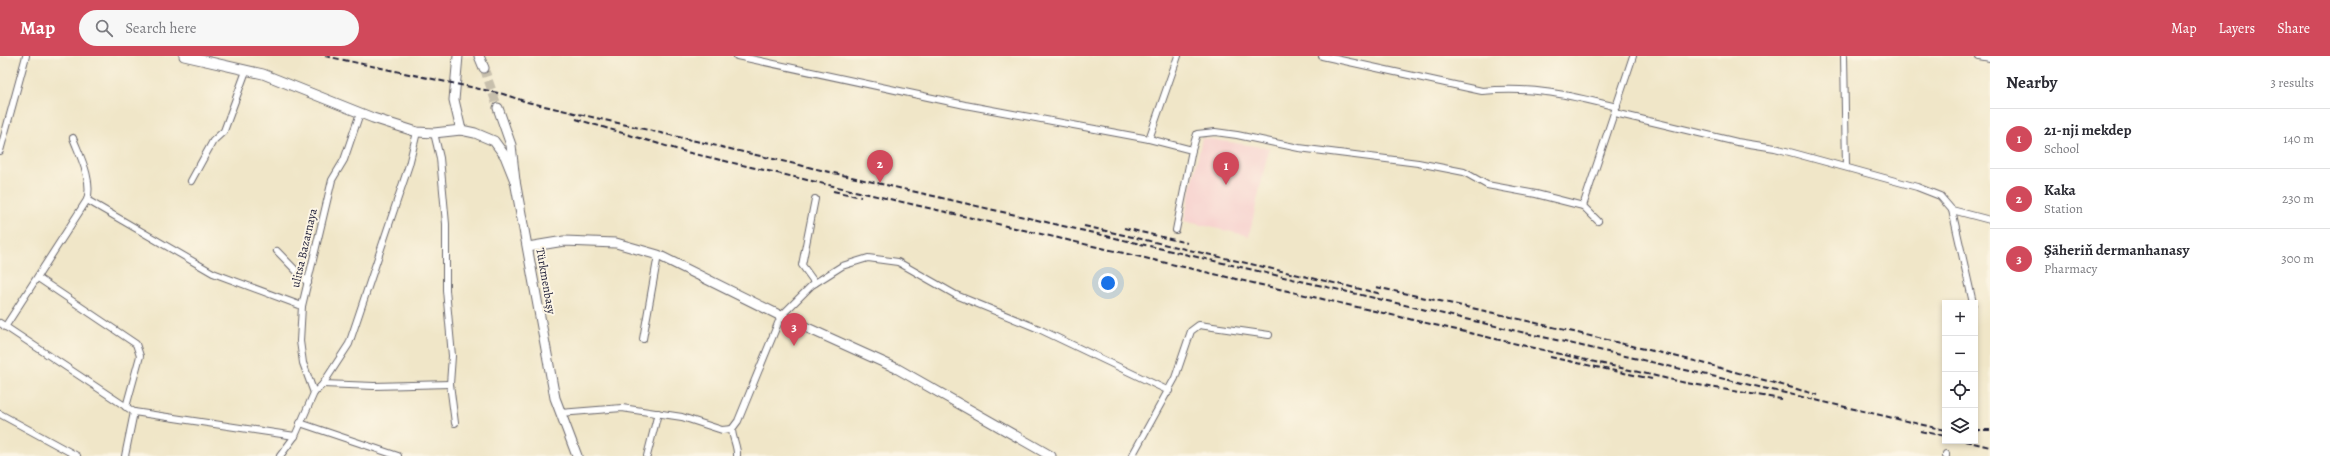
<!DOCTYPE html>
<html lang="en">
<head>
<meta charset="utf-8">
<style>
  :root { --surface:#fff; --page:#f7f7f7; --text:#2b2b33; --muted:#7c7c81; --line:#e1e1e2; --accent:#d1495b }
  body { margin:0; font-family:Alegreya,serif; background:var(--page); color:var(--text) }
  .controls { position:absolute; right:12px; bottom:12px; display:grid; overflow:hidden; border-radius:0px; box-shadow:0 2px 6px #0003 }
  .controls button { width:36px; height:36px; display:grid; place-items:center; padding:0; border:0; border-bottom:1px solid var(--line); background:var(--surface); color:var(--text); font:20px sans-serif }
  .you { position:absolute; left:1108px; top:227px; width:14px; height:14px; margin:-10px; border:3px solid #fff; border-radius:50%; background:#1a73e8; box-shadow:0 0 0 6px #1a73e833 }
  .badge { display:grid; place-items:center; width:26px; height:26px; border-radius:50%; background:var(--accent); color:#fff; font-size:13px; font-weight:700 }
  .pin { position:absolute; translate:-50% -33px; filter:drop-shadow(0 1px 2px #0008) }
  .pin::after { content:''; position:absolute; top:21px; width:14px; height:12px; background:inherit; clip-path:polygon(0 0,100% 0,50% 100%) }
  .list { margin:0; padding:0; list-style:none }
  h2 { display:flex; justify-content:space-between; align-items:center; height:52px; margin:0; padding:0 16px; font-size:17px }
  h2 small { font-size:13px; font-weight:400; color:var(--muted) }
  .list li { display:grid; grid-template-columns:26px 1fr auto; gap:12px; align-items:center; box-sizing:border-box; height:60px; padding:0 16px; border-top:1px solid var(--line) }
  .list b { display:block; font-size:15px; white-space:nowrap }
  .list p { margin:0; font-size:13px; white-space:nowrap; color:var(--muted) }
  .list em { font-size:13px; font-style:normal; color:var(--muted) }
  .icon { flex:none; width:22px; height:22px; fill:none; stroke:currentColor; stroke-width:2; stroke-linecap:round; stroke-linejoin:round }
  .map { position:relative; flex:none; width:1990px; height:400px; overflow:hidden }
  header { display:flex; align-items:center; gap:24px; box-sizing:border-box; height:56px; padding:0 20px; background:var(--accent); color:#fff }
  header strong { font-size:19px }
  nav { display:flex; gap:22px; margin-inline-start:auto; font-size:14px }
  .search { width:280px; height:36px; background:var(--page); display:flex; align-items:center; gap:10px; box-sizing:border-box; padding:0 14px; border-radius:22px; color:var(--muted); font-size:15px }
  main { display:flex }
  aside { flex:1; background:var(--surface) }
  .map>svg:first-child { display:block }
</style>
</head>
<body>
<header>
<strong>Map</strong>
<div class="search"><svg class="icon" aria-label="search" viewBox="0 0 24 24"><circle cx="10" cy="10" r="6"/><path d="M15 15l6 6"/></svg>Search here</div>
<nav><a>Map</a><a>Layers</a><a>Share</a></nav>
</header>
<main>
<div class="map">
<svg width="1990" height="400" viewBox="0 0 1990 400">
  <rect width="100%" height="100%" fill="#fcf5e5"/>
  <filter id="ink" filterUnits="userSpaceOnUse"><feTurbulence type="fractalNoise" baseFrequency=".025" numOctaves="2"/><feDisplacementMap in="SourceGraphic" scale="8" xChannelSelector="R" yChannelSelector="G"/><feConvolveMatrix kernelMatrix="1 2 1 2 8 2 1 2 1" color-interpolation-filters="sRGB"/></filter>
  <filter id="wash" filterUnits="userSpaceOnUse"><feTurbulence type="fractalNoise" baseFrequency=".012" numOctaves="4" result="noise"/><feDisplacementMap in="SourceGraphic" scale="16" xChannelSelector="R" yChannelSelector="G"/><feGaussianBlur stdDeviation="0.9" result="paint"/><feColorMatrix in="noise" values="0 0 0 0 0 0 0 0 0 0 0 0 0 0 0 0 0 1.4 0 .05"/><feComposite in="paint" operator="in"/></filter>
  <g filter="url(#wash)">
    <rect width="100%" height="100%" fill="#f0e6c8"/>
    <polygon fill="#f7d0ce" points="1202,82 1269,92 1249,180 1184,165"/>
  </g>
  <g filter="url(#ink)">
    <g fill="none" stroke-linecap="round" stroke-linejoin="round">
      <polyline stroke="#c7bfac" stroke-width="9" stroke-dasharray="9 4.5" stroke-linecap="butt" points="484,12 498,52"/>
      <defs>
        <g id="street">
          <polyline points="737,0 965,49 1149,83 1192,94 1176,174"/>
          <path d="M1322,0l160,35c51,-5 87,4 135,16"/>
          <polyline points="1844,0 1846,111"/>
          <polyline points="1979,0 1990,2"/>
          <polyline points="1615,57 1737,86 1775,92 1917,131 1940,140 1952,154 1990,164"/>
          <polyline points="434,77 440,102 446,168 446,234 452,300 450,328 455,367"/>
          <polyline points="1149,83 1178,0"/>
          <polyline points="1192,94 1197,78 1215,76 1237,79 1299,92 1418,107 1464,116 1487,129 1536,138 1583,150 1598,165"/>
          <polyline points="0,95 26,0"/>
          <polyline points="191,125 213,85 224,75 246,15"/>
          <polyline points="87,144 213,217 302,250"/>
          <polyline points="1583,150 1633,0"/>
          <polyline points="1952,154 1973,247"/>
          <polyline points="277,195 308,227"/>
          <polyline points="38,222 136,288 140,300 126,351"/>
          <polyline points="815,227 802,209 815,143"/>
          <polyline points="0,267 134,356 295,380"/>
          <path d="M5,271l82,-127c6,-20 -7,-44 -14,-62"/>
          <polyline points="643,283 658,199"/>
          <polyline points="323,328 374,330 450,328"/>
          <polyline points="314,337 303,307 300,285 302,250 332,124 344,104 360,57"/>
          <polyline points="560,357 622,352 682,361 722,374 732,373 738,365 781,260 812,229 842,210 868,202 898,206 956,239 1039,273 1169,335"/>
          <polyline points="0,358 77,400"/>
          <polyline points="300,367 398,400"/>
          <path d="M732,373c0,9 6,18 5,27"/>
          <polyline points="125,400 134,356"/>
          <polyline points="280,400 295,380 314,337 323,328 349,288 409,109 417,76"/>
          <polyline points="647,400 658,357"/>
          <polyline points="1132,400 1175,322 1191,275 1199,269 1269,279"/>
          <polyline points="1946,400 1946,398"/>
        </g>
        <g id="secondary">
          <polyline points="184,0 263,18 373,62 417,76 434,77 461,74 475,77 494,85 505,100 515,125"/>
          <polyline points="458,0 454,44 461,74"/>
          <polyline points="479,0 484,12"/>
          <polyline points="498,52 511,89 515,125 555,342 577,400"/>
          <polyline points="528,191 564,185 616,187 658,199 781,260 896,312 1051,400"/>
        </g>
      </defs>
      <use href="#street" stroke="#6a676c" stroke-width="8"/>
      <use href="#secondary" stroke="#6a676c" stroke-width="11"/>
      <use href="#street" stroke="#fff" stroke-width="6"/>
      <use href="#secondary" stroke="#fff" stroke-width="9"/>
      <g stroke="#22223b" stroke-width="2" stroke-dasharray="6 3" stroke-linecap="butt">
        <polyline points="325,0 503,38 527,46 1945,374"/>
        <polyline points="576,63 686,96 1686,327 1781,343"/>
        <polyline points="833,135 861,141"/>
        <polyline points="1084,170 1382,238"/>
        <polyline points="1124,172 1187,187"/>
        <polyline points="1376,231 1494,257 1699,306 1818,339"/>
        <polyline points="1550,301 1652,323"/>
        <polyline points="1975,374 1990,374"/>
        <polyline points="1920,375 1945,380"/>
        <polyline points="1965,385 1990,391"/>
      </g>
    </g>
  </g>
  <g text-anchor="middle" stroke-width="4" stroke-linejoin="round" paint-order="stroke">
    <g font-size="12" fill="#22223b" stroke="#fcf5e5">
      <text transform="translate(304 192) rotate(-77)" y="4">ulitsa Bazarnaya</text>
      <text transform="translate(546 225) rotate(80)" y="4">Türkmenbaşy</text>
    </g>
  </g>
</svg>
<div class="controls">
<button>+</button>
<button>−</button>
<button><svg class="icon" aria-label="locate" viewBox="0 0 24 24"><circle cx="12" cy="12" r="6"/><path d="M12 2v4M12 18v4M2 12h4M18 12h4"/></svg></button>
<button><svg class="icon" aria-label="layers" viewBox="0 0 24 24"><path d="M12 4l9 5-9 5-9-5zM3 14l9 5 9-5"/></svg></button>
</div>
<div class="you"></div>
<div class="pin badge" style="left:1226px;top:129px">1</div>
<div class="pin badge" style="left:880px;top:127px">2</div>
<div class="pin badge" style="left:794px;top:290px">3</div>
</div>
<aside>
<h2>Nearby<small>3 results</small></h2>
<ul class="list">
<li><span class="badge">1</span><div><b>21-nji mekdep</b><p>School</p></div><em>140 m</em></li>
<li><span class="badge">2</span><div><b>Kaka</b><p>Station</p></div><em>230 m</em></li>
<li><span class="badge">3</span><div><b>Şäheriň dermanhanasy</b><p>Pharmacy</p></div><em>300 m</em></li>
</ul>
</aside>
</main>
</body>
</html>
